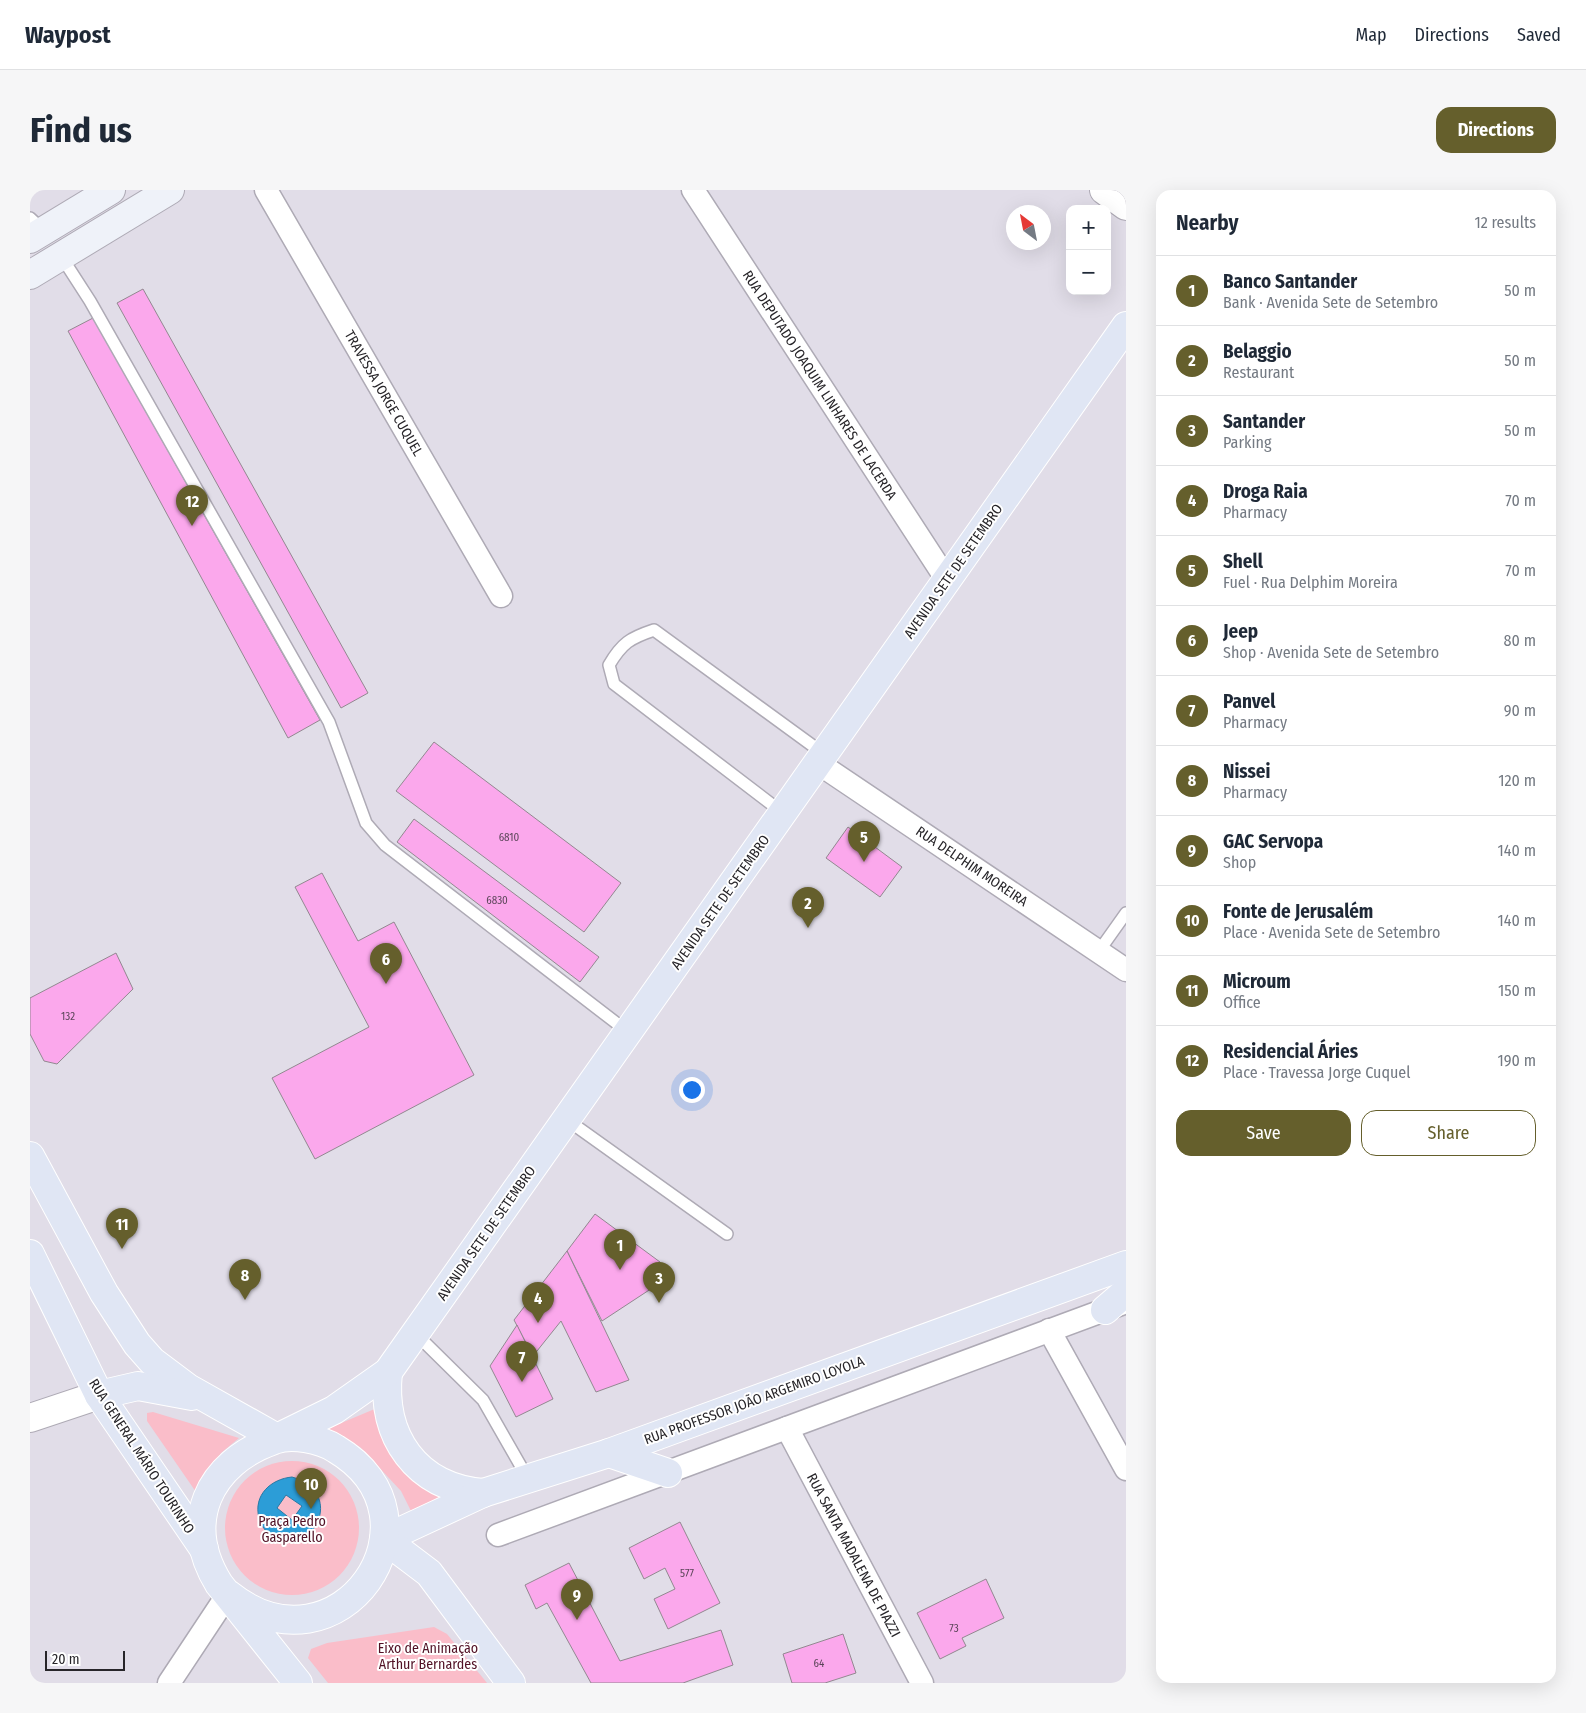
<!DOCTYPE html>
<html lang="en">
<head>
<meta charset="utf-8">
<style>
  :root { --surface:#fff; --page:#f6f6f7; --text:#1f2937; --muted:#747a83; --line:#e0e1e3; --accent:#655f2c }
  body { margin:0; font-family:"Fira Sans Condensed",sans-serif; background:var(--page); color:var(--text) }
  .controls { position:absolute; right:15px; top:15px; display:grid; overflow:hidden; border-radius:10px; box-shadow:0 5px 20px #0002 }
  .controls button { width:45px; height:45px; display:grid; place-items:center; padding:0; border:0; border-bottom:1px solid var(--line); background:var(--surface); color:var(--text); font:25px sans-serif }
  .compass { position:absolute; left:976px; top:15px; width:45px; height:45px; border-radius:50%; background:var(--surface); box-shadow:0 5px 20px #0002; rotate:328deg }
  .scale { position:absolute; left:15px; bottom:12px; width:80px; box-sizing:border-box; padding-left:5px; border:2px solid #272529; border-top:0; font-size:14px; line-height:18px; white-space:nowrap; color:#272529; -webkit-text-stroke:4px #fff; paint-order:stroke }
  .you { position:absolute; left:661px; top:899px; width:18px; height:18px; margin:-12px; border:4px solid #fff; border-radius:50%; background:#1a73e8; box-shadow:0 0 0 8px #1a73e833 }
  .badge { display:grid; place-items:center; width:32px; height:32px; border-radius:50%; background:var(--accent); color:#fff; font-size:16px; font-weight:700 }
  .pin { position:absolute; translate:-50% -41px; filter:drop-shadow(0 1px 2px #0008) }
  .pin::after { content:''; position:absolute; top:26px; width:18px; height:15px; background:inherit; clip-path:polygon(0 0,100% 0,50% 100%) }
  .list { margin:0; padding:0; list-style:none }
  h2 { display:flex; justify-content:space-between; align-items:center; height:65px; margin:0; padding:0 20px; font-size:21px }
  h2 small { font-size:16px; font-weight:400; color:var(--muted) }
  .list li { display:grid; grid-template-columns:32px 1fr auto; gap:15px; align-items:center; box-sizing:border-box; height:70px; padding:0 20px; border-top:1px solid var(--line) }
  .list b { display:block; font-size:19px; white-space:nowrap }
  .list p { margin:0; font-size:16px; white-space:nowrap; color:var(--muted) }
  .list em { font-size:16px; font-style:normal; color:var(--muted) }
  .actions { display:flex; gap:10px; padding:15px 20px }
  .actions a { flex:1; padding:11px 0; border:1px solid var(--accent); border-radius:15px; text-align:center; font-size:18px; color:var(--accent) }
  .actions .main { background:var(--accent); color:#fff }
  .map { position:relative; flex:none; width:1096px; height:1493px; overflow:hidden; border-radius:15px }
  header { display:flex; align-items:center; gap:30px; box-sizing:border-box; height:70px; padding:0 25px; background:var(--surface); border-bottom:1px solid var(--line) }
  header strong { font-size:24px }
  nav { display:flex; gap:28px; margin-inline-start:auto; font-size:18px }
  .intro { display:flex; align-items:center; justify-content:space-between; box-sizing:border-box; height:120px; padding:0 30px }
  h1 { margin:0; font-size:35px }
  .button { padding:12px 22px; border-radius:15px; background:var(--accent); color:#fff; font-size:18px; font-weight:700 }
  main { display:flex; gap:30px; padding:0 30px }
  aside { flex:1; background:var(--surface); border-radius:15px; box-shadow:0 5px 20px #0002 }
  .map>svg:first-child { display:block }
</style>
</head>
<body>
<header>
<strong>Waypost</strong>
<nav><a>Map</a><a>Directions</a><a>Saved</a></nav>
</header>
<div class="intro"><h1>Find us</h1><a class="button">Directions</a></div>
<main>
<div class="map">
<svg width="1096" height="1493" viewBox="0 0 1096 1493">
  <rect width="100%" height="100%" fill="#e1dde8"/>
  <g fill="#fabdc9">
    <path d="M347,1218c16,53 15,63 69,85l-34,20 -11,-22 -41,-44 -33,-18z"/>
    <polygon points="123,1222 209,1248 191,1263 166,1302 117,1231 117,1223"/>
    <circle cx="262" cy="1338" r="67"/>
    <polygon points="404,1437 417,1444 457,1493 298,1493 278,1468 281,1459 297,1453"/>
  </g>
  <path fill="#2c9dd7" stroke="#2a79a3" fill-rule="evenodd" d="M262,1287c56,16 19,84 -20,59 -6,-4 -11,-10 -13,-18 -6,-23 12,-39 33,-41zM256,1305l16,11 -10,14 -15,-12z"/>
  <g fill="#fba8ec" stroke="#928890">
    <polygon points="113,99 338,503 311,518 87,113"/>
    <polygon points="63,128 290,530 258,548 38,141"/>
    <polygon points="404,552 591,693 554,742 366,601"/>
    <polygon points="384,629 569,767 550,792 367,652"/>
    <polygon points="818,637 872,677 850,707 796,668"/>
    <polygon points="292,683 328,751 364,732 444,885 285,969 242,888 339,837 265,697"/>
    <polygon points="86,763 103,799 27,874 14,871 0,844 0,808"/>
    <polygon points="565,1024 630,1072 639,1087 572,1131 537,1061"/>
    <polygon points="537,1061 599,1190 566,1202 531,1131 503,1166 484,1130"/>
    <polygon points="487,1135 523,1209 486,1227 460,1176"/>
    <polygon points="650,1332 690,1413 638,1439 624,1409 645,1399 635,1378 614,1389 599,1358"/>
    <polygon points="539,1373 590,1471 691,1440 703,1475 653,1493 561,1493 517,1413 506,1419 495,1395"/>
    <polygon points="956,1389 974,1428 932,1448 936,1456 910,1469 887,1423"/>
    <polygon points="813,1444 826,1483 795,1493 762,1493 753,1464"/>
  </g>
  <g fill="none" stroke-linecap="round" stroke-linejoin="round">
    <defs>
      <g id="service">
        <polyline points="0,28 14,41"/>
        <polyline points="31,66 60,111 299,532 336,633 355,655 598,842"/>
        <path d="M753,623l-169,-129 -5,-19c13,-22 21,-27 45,-35l170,124"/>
        <polyline points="1069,761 1096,723"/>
        <polyline points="536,929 697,1044"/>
        <polyline points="385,1143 453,1210 497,1287"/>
      </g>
      <g id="minor">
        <polyline points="236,0 471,406"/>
        <polyline points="663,0 917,390"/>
        <polyline points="788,573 1096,780"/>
        <polyline points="1019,1140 1096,1279"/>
        <polyline points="757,1238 892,1493"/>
        <polyline points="468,1345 1091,1114"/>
        <polyline points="139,1493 198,1404"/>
      </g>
      <g id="tertiary">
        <polyline points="1074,0 1096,16"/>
        <polyline points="0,1228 69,1205"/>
      </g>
      <g id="secondary">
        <polyline points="0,49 81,0"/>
        <polyline points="0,85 140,0"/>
      </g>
      <g id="primary">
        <polyline points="0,966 74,1103 107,1154 122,1171 158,1198 247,1248"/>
        <polyline points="0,1064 69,1205 174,1359"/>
        <polyline points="1075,1120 1096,1102"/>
        <path d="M358,1182c-7,65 28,115 95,121"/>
        <polyline points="69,1205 108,1196 162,1206"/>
        <polyline points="247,1248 304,1220 358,1182 1096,136"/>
        <polyline points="579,1263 638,1283"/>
        <polyline points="354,1349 453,1303 579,1263 1096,1075"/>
        <polyline points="354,1349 399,1383 481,1493"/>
        <path d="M198,1404c111,89 224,-76 108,-145 -15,-10 -45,-16 -62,-9 -66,23 -93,83 -55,144l79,99"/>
      </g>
    </defs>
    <use href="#service" stroke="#aeaab5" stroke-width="14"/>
    <use href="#minor" stroke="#aeaab5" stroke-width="25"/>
    <use href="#tertiary" stroke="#aeaab5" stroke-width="30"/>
    <use href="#secondary" stroke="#aeaab5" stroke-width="30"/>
    <use href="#primary" stroke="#fff" stroke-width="30"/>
    <use href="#service" stroke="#fff" stroke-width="11"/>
    <use href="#minor" stroke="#fff" stroke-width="22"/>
    <use href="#tertiary" stroke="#fff" stroke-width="28"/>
    <use href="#secondary" stroke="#eff2f9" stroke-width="28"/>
    <use href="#primary" stroke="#e0e6f4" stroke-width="28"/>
  </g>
  <g text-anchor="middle" stroke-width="4" stroke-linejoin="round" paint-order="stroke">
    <g font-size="11" fill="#5c465a">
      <text x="479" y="651">6810</text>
      <text x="467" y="714">6830</text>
      <text x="38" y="830">132</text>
      <text x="657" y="1387">577</text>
      <text x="924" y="1442">73</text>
      <text x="789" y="1477">64</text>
    </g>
    <g font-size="14" fill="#272529" stroke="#fff">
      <text transform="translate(790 195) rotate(57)" y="5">RUA DEPUTADO JOAQUIM LINHARES DE LACERDA</text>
      <text transform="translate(354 203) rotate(60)" y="5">TRAVESSA JORGE CUQUEL</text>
      <text transform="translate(923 381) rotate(-55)" y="5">AVENIDA SETE DE SETEMBRO</text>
      <text transform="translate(942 676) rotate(34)" y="5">RUA DELPHIM MOREIRA</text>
      <text transform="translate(690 712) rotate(-55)" y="5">AVENIDA SETE DE SETEMBRO</text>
      <text transform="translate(456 1043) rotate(-55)" y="5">AVENIDA SETE DE SETEMBRO</text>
      <text transform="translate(724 1210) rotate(-20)" y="5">RUA PROFESSOR JOÃO ARGEMIRO LOYOLA</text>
      <text transform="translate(112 1266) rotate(57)" y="5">RUA GENERAL MÁRIO TOURINHO</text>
      <text transform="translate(824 1365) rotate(62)" y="5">RUA SANTA MADALENA DE PIAZZI</text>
    </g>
    <g font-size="14" fill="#511125" stroke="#fff">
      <text x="262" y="1336">Praça Pedro<tspan x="262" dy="16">Gasparello</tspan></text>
      <text x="398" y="1463">Eixo de Animação<tspan x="398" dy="16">Arthur Bernardes</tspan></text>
    </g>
  </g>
</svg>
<div class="controls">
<button>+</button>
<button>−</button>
</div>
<svg class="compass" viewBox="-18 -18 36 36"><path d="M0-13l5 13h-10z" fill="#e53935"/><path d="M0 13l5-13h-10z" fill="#747a83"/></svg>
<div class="scale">20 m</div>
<div class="you"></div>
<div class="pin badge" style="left:590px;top:1080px">1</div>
<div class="pin badge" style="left:778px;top:738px">2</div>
<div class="pin badge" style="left:629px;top:1113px">3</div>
<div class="pin badge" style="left:508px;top:1133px">4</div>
<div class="pin badge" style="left:834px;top:672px">5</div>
<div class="pin badge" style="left:356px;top:794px">6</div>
<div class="pin badge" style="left:492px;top:1192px">7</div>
<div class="pin badge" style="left:215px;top:1110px">8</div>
<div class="pin badge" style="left:547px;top:1430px">9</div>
<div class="pin badge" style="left:281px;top:1319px">10</div>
<div class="pin badge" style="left:92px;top:1059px">11</div>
<div class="pin badge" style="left:162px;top:336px">12</div>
</div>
<aside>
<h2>Nearby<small>12 results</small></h2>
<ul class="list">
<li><span class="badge">1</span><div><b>Banco Santander</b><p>Bank · Avenida Sete de Setembro</p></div><em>50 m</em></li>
<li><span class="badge">2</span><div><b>Belaggio</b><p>Restaurant</p></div><em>50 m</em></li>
<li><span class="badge">3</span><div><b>Santander</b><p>Parking</p></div><em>50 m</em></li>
<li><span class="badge">4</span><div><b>Droga Raia</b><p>Pharmacy</p></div><em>70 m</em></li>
<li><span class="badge">5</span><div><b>Shell</b><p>Fuel · Rua Delphim Moreira</p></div><em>70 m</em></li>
<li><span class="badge">6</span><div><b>Jeep</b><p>Shop · Avenida Sete de Setembro</p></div><em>80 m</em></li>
<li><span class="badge">7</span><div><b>Panvel</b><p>Pharmacy</p></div><em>90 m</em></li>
<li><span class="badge">8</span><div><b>Nissei</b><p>Pharmacy</p></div><em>120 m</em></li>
<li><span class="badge">9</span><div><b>GAC Servopa</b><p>Shop</p></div><em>140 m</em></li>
<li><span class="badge">10</span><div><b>Fonte de Jerusalém</b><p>Place · Avenida Sete de Setembro</p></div><em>140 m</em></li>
<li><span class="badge">11</span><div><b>Microum</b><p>Office</p></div><em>150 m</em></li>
<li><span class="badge">12</span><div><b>Residencial Áries</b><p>Place · Travessa Jorge Cuquel</p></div><em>190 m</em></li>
</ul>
<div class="actions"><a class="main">Save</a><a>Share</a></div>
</aside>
</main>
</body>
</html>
